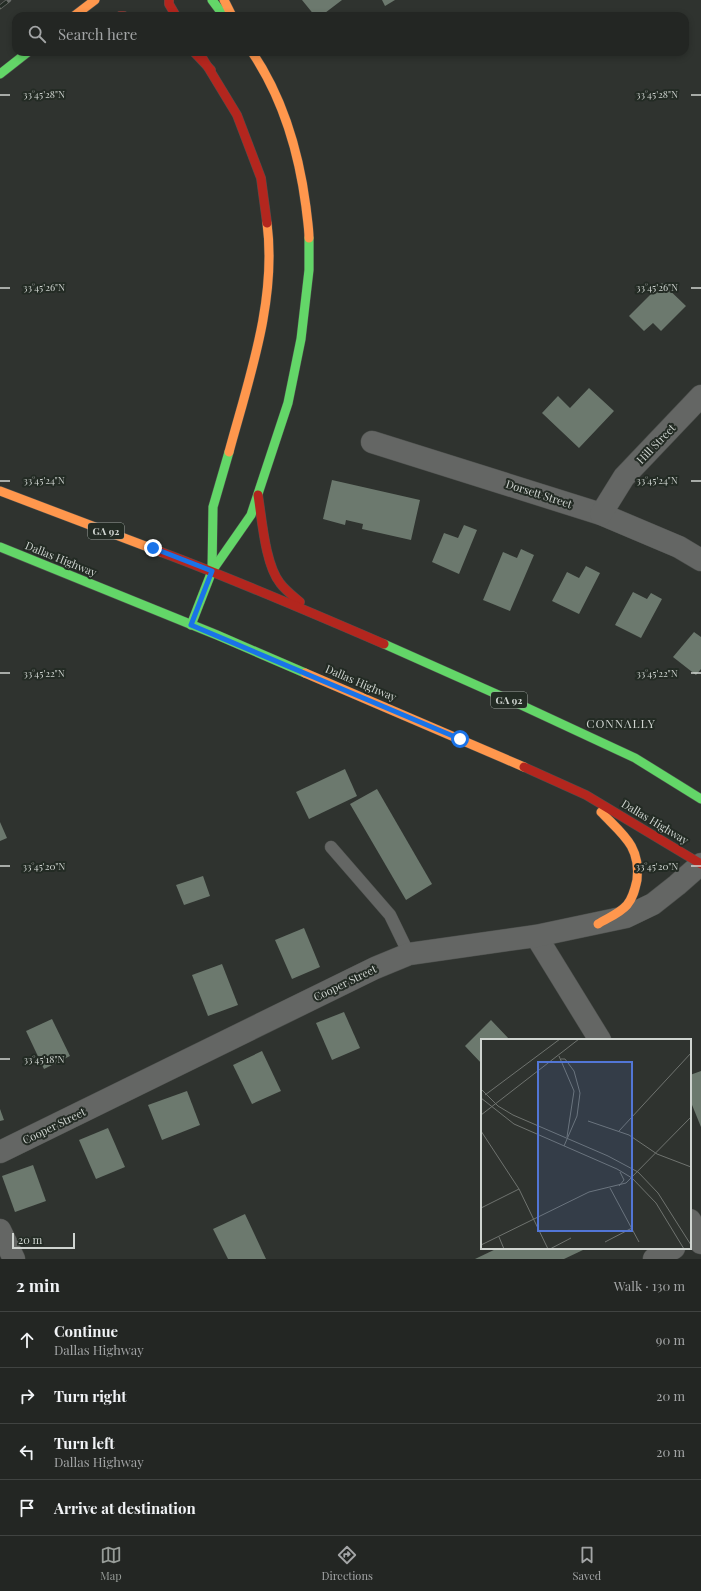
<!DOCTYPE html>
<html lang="en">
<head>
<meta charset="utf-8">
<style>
  :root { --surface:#232623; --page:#2f3230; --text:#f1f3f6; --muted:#a3a5a6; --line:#404341; --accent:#979c98 }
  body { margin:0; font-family:"Playfair Display",serif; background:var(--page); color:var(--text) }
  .scale { position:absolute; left:12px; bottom:10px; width:63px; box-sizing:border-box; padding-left:4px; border:2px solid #cfd4d0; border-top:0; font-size:11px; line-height:14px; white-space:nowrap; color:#cfd4d0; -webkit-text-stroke:3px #232b24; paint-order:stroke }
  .stop { position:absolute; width:12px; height:12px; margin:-9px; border:3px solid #1a73e8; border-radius:50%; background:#fff }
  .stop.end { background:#1a73e8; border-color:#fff; box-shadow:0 1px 4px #0008 }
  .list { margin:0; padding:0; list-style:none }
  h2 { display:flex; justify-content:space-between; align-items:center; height:52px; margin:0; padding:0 16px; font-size:17px }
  h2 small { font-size:13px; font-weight:400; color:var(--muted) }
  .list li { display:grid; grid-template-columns:26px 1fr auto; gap:12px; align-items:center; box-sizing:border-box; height:56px; padding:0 16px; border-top:1px solid var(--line) }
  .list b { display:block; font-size:15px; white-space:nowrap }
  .list p { margin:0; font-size:13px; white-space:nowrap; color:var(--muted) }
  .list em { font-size:13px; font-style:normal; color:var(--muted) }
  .icon { flex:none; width:22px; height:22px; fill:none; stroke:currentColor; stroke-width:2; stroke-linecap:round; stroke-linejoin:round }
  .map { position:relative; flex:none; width:701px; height:1259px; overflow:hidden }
  .search { position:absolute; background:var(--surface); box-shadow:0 2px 6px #0003; left:12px; right:12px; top:12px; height:44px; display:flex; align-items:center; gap:10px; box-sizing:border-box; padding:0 14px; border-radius:12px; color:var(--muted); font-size:15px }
  .sheet { height:276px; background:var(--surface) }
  nav { display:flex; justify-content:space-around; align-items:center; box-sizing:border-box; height:56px; border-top:1px solid var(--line); background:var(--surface); font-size:11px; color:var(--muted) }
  nav a { display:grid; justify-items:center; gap:2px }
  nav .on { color:var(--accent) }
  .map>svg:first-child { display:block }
</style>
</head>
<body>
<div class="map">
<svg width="701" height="1259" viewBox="0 0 701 1259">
  <rect width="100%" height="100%" fill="#2f332f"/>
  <g fill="#6c796e">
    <polygon points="302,0 342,0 321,16 315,16"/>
    <polygon points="382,0 395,0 385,6"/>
    <polygon points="662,283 686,306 661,331 653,323 644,331 629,316"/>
    <polygon points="589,388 614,411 579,448 542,413 558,396 570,408"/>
    <polygon points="332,480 420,500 411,540 362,529 363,524 346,520 345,525 323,519"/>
    <polygon points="464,525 477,530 459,574 432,562 444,533 458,538"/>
    <polygon points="521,549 534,555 510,611 483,600 503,552 517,558"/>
    <polygon points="586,566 600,573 579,614 552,601 567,572 579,578"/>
    <polygon points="633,592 647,599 651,593 662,599 641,638 615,625"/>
    <polygon points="694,632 701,637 701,669 696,675 673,657"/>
    <polygon points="345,769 357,796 309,819 296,792"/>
    <polygon points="377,789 432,884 406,900 350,804"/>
    <polygon points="0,822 7,838 0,841"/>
    <polygon points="203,876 210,896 184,905 176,885"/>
    <polygon points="304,928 320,967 292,979 275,940"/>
    <polygon points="222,964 238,1005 208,1016 192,975"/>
    <polygon points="344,1012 360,1048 332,1060 316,1023"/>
    <polygon points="52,1019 70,1056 44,1069 26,1031"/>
    <polygon points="491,1020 510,1040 482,1040 482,1064 465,1046"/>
    <polygon points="262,1051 281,1091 252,1104 233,1065"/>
    <polygon points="701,1071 701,1127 690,1100 690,1075"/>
    <polygon points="187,1091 200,1125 162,1140 148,1105"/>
    <polygon points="0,1109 4,1120 0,1121"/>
    <polygon points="108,1128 125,1167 96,1179 79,1140"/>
    <polygon points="33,1165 46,1201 15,1212 2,1176"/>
    <polygon points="245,1214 266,1259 228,1259 213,1229"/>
    <polygon points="498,1248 582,1248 583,1250 564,1259 475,1259"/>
  </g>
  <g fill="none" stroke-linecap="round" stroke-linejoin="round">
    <defs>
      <polyline id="lane" points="331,847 390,915 409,954"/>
      <g id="street">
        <polyline points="372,442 601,514 679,547 701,560"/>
        <polyline points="601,514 624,477 701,396"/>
        <polyline points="536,936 600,1040"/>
        <polyline points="0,1152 375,968 409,954 536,936 626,917 653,904 677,885 701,864"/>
        <polyline points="690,1220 701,1243"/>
        <polyline points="0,1230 14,1259"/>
        <polyline points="654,1259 674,1248"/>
      </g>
      <g id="fast">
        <polyline points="212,0 224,16"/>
        <polyline points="0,74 28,52"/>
        <polyline points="0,547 217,635 305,673"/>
        <polyline points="212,571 213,507 229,452"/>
        <polyline points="212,571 251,515 288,403 301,339 309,270 309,238"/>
        <polyline points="191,625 212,571"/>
        <polyline points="384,644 521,705 635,758 701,799"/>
      </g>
      <g id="slow">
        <polyline points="224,0 232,16"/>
        <polyline points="74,16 95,0"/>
        <path d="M252,52c31,46 47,101 54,155 1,10 3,21 3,31"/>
        <path d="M229,452c20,-74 48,-152 38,-229"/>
        <polyline points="0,491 161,552"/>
        <polyline points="305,673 524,767"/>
        <path d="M598,924c9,-6 21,-10 29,-19 6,-7 8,-16 10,-25 4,-34 -15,-46 -36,-68"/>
      </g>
      <g id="jam">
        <polyline points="169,0 169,4 176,16"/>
        <polyline points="120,16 124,16"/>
        <polyline points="194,52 211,70"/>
        <polyline points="200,54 237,115 261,178 267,223"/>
        <path d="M258,495c4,24 7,69 22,88 5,7 13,13 20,19"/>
        <path d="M161,552c75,28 149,60 223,92"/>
        <polyline points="524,767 586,795 701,864"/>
      </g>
    </defs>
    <use href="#lane" stroke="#4c4f4c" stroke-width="13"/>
    <use href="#street" stroke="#4c4f4c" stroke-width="23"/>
    <use href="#fast" stroke="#4c4f4c" stroke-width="10"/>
    <use href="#slow" stroke="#4c4f4c" stroke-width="10"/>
    <use href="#jam" stroke="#4c4f4c" stroke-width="10"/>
    <use href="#lane" stroke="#646664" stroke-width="12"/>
    <use href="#street" stroke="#646664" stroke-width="22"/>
    <use href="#fast" stroke="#63d668" stroke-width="9"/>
    <use href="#slow" stroke="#ff974d" stroke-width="9"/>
    <use href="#jam" stroke="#b3261e" stroke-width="9"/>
    <defs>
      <polyline id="rail" points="0,7 9,0"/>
    </defs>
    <use href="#rail" stroke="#6a6d6a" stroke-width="4.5"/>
    <use href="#rail" stroke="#232b24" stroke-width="3" stroke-dasharray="9" stroke-linecap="butt"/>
  </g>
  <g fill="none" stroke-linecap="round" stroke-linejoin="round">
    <polyline stroke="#1a73e8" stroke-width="5" points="153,548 212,571 191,625 460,739"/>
  </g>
  <path fill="none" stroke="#cfd4d0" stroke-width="1.5" d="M0,95h10M691,95h10M0,288h10M691,288h10M0,481h10M691,481h10M0,673h10M691,673h10M0,866h10M691,866h10M0,1059h10"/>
  <g text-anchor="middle" stroke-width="4" stroke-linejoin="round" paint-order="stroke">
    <g fill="#232b24" stroke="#9ba19c" stroke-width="1">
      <rect x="88" y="523" width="36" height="16" rx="3"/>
      <rect x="491" y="692" width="36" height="16" rx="3"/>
    </g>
    <g font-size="10" font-weight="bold" fill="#cfd4d0">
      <text x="106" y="535">GA 92</text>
      <text x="509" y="704">GA 92</text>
    </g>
    <g font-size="11" fill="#cfd4d0" stroke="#232b24">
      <text transform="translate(656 444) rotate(-46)" y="4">Hill Street</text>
      <text transform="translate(539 494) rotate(18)" y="4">Dorsett Street</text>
      <text transform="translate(61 559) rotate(22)" y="4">Dallas Highway</text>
      <text transform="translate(361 683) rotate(23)" y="4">Dallas Highway</text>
      <text transform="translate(655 822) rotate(31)" y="4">Dallas Highway</text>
      <text transform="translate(345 983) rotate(-26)" y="4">Cooper Street</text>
      <text transform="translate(54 1126) rotate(-26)" y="4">Cooper Street</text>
    </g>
    <g font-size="12" letter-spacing="1" fill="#cfd4d0" stroke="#232b24">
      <text x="621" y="728">CONNALLY</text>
    </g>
  </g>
  <g transform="translate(481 1039)">
    <rect width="210" height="210" fill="#2f332f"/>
    <path fill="none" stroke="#6f736f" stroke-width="1" d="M78,17l15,35 -7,46M80,20h4l9,12 6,22 -3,23 -13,30M0,50l17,17 15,9 95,41 30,16 20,21 33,52M4,56l75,-56M0,59l33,26 103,45 15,9 24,25 28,46M0,76l98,-76M107,82l41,14 28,19 34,13M0,92l38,58 29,60M138,92l72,-78M138,147l5,-6 -4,-8M129,149l29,54M0,169l38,-19M18,198l5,12M124,203l27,-14M0,206l108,-53 37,-9 65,-66M69,210l21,-11"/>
    <path fill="#5276d6" fill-opacity="0.15" stroke="#5276d6" stroke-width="2" d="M57,23h94v169h-94z"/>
    <rect width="210" height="210" fill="none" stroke="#cfd4d0" stroke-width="2"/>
  </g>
  <g font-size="10" text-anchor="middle" fill="#cfd4d0" stroke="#232b24" stroke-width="4" stroke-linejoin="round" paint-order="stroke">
    <text x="44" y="98">33°45'28"N</text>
    <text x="657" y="98">33°45'28"N</text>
    <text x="44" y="291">33°45'26"N</text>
    <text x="657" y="291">33°45'26"N</text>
    <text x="44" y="484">33°45'24"N</text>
    <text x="657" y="484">33°45'24"N</text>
    <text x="44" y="677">33°45'22"N</text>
    <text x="657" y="677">33°45'22"N</text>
    <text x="44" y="870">33°45'20"N</text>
    <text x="657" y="870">33°45'20"N</text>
    <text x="44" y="1063">33°45'18"N</text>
  </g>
</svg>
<div class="scale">20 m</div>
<div class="stop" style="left:460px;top:739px"></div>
<div class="stop end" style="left:153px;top:548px"></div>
<div class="search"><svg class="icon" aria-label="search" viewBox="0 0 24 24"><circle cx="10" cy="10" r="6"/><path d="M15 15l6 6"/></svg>Search here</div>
</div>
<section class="sheet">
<h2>2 min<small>Walk · 130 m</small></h2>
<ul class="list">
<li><svg class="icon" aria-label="ahead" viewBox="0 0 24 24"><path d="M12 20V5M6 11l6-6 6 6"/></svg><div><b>Continue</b><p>Dallas Highway</p></div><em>90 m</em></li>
<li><svg class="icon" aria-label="right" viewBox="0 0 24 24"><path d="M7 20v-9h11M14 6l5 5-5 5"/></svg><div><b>Turn right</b></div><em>20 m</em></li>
<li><svg class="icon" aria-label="left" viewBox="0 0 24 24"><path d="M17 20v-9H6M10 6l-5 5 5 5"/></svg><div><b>Turn left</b><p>Dallas Highway</p></div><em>20 m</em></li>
<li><svg class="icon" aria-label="arrive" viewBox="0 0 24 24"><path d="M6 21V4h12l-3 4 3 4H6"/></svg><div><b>Arrive at destination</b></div></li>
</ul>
</section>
<nav>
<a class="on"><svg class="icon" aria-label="map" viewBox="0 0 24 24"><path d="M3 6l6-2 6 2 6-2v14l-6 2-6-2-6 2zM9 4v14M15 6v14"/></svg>Map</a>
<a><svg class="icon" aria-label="directions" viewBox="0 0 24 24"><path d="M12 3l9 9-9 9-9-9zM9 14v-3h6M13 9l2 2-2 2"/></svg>Directions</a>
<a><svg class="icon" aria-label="saved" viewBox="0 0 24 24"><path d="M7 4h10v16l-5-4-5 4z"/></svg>Saved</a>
</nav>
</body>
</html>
